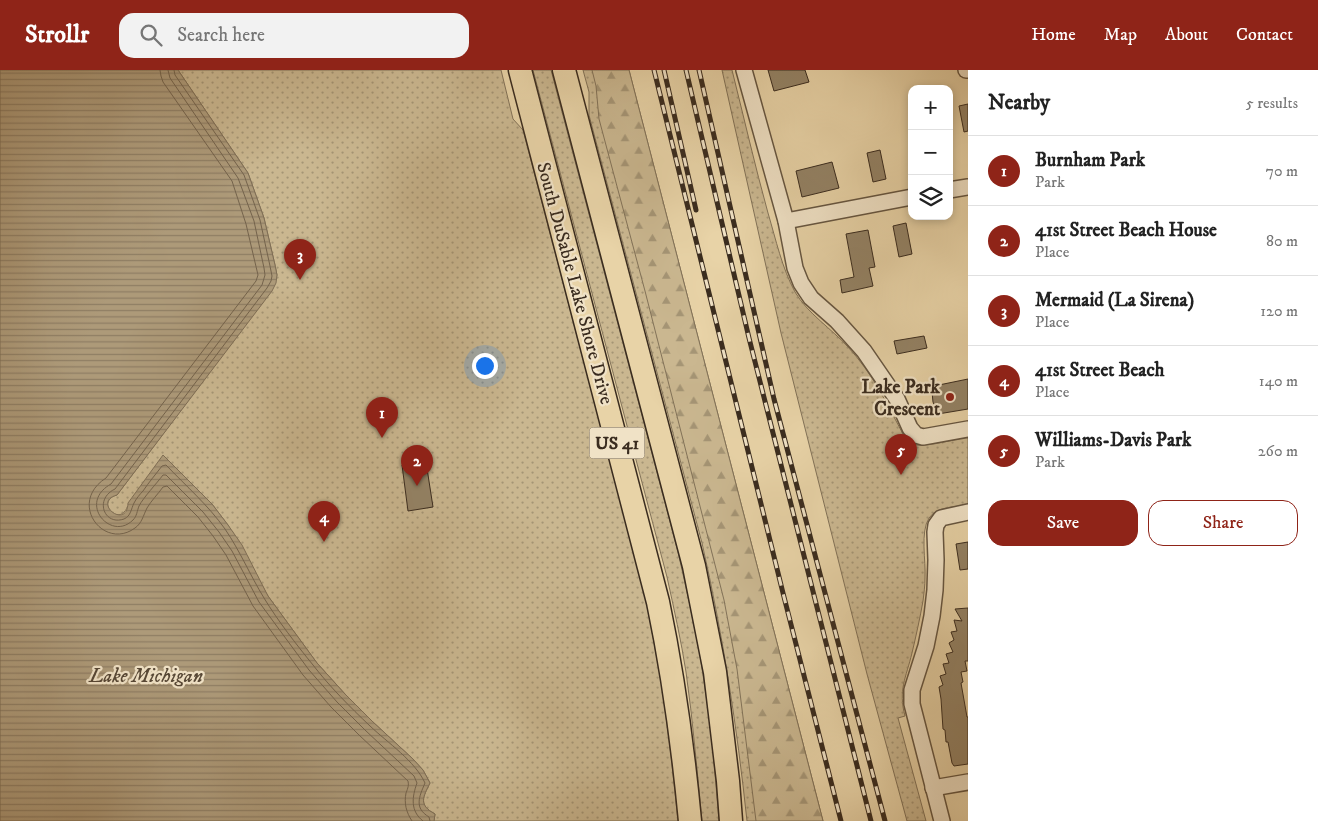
<!DOCTYPE html>
<html lang="en">
<head>
<meta charset="utf-8">
<style>
  :root { --surface:#fff; --page:#f2f2f2; --text:#222; --muted:#767676; --line:#e0e0e0; --accent:#8f2418 }
  body { margin:0; font-family:"IM FELL DW Pica",serif; background:var(--page); color:var(--text) }
  .controls { position:absolute; right:15px; top:15px; display:grid; overflow:hidden; border-radius:10px; box-shadow:0 2px 8px #0003 }
  .controls button { width:45px; height:45px; display:grid; place-items:center; padding:0; border:0; border-bottom:1px solid var(--line); background:var(--surface); color:var(--text); font:25px sans-serif }
  .you { position:absolute; left:484px; top:295px; width:18px; height:18px; margin:-12px; border:4px solid #fff; border-radius:50%; background:#1a73e8; box-shadow:0 0 0 8px #1a73e833 }
  .badge { display:grid; place-items:center; width:32px; height:32px; border-radius:50%; background:var(--accent); color:#fff; font-size:16px; font-weight:700 }
  .pin { position:absolute; translate:-50% -41px; filter:drop-shadow(0 1px 2px #0008) }
  .pin::after { content:''; position:absolute; top:26px; width:18px; height:15px; background:inherit; clip-path:polygon(0 0,100% 0,50% 100%) }
  .list { margin:0; padding:0; list-style:none }
  h2 { display:flex; justify-content:space-between; align-items:center; height:65px; margin:0; padding:0 20px; font-size:21px }
  h2 small { font-size:16px; font-weight:400; color:var(--muted) }
  .list li { display:grid; grid-template-columns:32px 1fr auto; gap:15px; align-items:center; box-sizing:border-box; height:70px; padding:0 20px; border-top:1px solid var(--line) }
  .list b { display:block; font-size:19px; white-space:nowrap }
  .list p { margin:0; font-size:16px; white-space:nowrap; color:var(--muted) }
  .list em { font-size:16px; font-style:normal; color:var(--muted) }
  .actions { display:flex; gap:10px; padding:15px 20px }
  .actions a { flex:1; padding:11px 0; border:1px solid var(--accent); border-radius:15px; text-align:center; font-size:18px; color:var(--accent) }
  .actions .main { background:var(--accent); color:#fff }
  .icon { flex:none; width:28px; height:28px; fill:none; stroke:currentColor; stroke-width:2; stroke-linecap:round; stroke-linejoin:round }
  .map { position:relative; flex:none; width:968px; height:751px; overflow:hidden }
  header { display:flex; align-items:center; gap:30px; box-sizing:border-box; height:70px; padding:0 25px; background:var(--accent); color:#fff }
  header strong { font-size:24px }
  nav { display:flex; gap:28px; margin-inline-start:auto; font-size:18px }
  .search { width:350px; height:45px; background:var(--page); display:flex; align-items:center; gap:12px; box-sizing:border-box; padding:0 18px; border-radius:15px; color:var(--muted); font-size:19px }
  main { display:flex }
  aside { flex:1; background:var(--surface) }
  .map>svg:first-child { display:block }
</style>
</head>
<body>
<header>
<strong>Strollr</strong>
<div class="search"><svg class="icon" aria-label="search" viewBox="0 0 24 24"><circle cx="10" cy="10" r="6"/><path d="M15 15l6 6"/></svg>Search here</div>
<nav><a>Home</a><a>Map</a><a>About</a><a>Contact</a></nav>
</header>
<main>
<div class="map">
<svg width="968" height="751" viewBox="0 0 968 751">
  <defs>
    <pattern id="green-dots" width="8" height="8" patternUnits="userSpaceOnUse" patternTransform="scale(1.25)"><rect width="8" height="8" fill="#cab790"/><path d="M2 2h.1M6 6h.1" fill="none" stroke="#a59575" stroke-width="1.8" stroke-linecap="round"/></pattern>
    <pattern id="forest-firs" width="22" height="20" patternUnits="userSpaceOnUse" patternTransform="scale(1.25)"><rect width="22" height="20" fill="#cab790"/><path d="M5 1l3.5 6h-7zM16 11l3.5 6h-7z" fill="#a59575"/></pattern>
    <pattern id="water-rules" width="6" height="5" patternUnits="userSpaceOnUse" patternTransform="scale(1.25)"><rect width="6" height="5" fill="#ad9a79"/><path d="M0 2.5h6" fill="none" stroke="#8e7e63"/></pattern>
  </defs>
  <rect width="100%" height="100%" fill="#e8d3a7"/>
  <filter id="stains"><feTurbulence type="fractalNoise" baseFrequency=".004" numOctaves="4"/><feColorMatrix values="0 0 0 0 .2 0 0 0 0 .09 0 0 0 0 .02 0 0 0 .5 -.17"/></filter>
  <radialGradient id="worn" r=".72"><stop offset=".6" stop-color="#630" stop-opacity="0"/><stop offset="1" stop-color="#630" stop-opacity=".3"/></radialGradient>
  <g fill="url(#green-dots)" stroke="#827258">
    <path d="M178,0h323l12,49 10,11 123,469 16,87 9,69 7,66h-244l1,-7c-17,-9 -12,-17 -5,-31l-7,-13 -10,-11 -40,-37 -28,-28 -28,-31 -49,-67 -40,-71 -16,-21 -48,-48 -36,50c-10,23 -33,-5 -11,-11l154,-204 6,-16 -2,-10 -11,-47 -16,-45z"/>
    <path d="M533,0h18l127,482 11,49 11,54 6,40 6,43 7,83h-17c-5,-50 -9,-100 -16,-149 -5,-32 -12,-63 -19,-95z"/>
    <path d="M583,0h46l194,751h-76c-10,-94 -24,-186 -45,-278l-113,-428v-23z"/>
    <path d="M722,0h10c12,48 23,96 36,143 8,27 14,55 27,79 12,21 37,37 53,55 25,27 39,57 56,89 3,5 7,8 13,9 10,2 39,-6 51,-8v68c-12,2 -31,1 -39,13 -9,14 -3,43 -4,60 0,7 -1,15 -2,23 -3,17 -7,35 -11,52 -6,25 -14,37 -7,63l-7,2 28,103h-19l-40,-147 -86,-341z"/>
  </g>
  <polygon fill="url(#forest-firs)" stroke="#827258" points="592,0 629,0 823,751 756,751 737,599 724,530 645,221 599,49 596,16"/>
  <path fill="url(#water-rules)" stroke="#7f6e55" d="M0,0h178l70,103 16,45 11,47 2,10 -1,8 -4,8 -155,204c-26,7 10,36 11,8l35,-48 49,49 16,21 14,20 26,51 49,67 28,31 28,28 40,37 10,11 7,13c-7,14 -12,22 5,31l-1,7h-434z"/>
  <g fill="none" stroke-linecap="round" stroke-linejoin="round">
    <g stroke="#74634c" stroke-width="1">
      <path d="M160,0l1,6 2,6 69,99 14,43 12,51 -2,6 -150,197c-39,25 -2,73 29,50 7,-5 8,-12 12,-20 4,-7 11,-14 16,-21l4,-1 31,31 15,19 13,19 27,51 50,69 28,32 28,28 49,46c1,4 0,7 -2,12 -2,10 0,19 6,28"/>
      <path d="M168,0l2,8 68,100 16,43 10,47 1,7 -3,10 -151,199c-34,19 0,58 22,36 4,-4 4,-9 6,-14 4,-8 18,-23 24,-31h3l37,37 16,20 13,19 27,51 50,68 28,32 28,28 49,46 3,7c-5,14 -7,28 6,38"/>
      <path d="M174,0l1,5 69,100 16,45 10,46 2,10 -1,5 -4,7 -152,201c-21,10 -11,37 9,30 7,-3 7,-10 10,-16 2,-4 6,-9 9,-12 6,-9 13,-17 19,-25l4,-1c20,21 42,40 59,64 15,22 25,46 39,69 14,23 32,46 49,67 17,22 37,42 57,61 18,17 45,35 55,57 -6,14 -11,25 4,34l1,4"/>
    </g>
  </g>
  <g fill="#948366" stroke="#3a2c1f">
    <polygon points="768,0 805,0 809,12 774,21"/>
    <polygon points="968,34 968,61 964,62 959,36"/>
    <polygon points="880,80 886,109 873,112 867,83"/>
    <polygon points="832,92 839,118 802,127 796,101"/>
    <polygon points="906,153 912,184 899,187 893,156"/>
    <polygon points="868,160 875,197 869,198 873,216 842,223 840,210 854,207 846,164"/>
    <polygon points="924,266 927,278 897,284 894,271"/>
    <polygon points="968,309 968,339 938,344 933,332 932,322 934,316"/>
    <polygon points="426,392 433,437 408,441 402,395"/>
    <polygon points="968,472 968,499 960,500 956,474"/>
    <polygon points="968,538 968,591 965,591 967,601 961,602 963,612 961,613 967,647 968,647 968,694 954,696 952,693 948,672 946,672 945,660 943,659 941,629 939,617 943,615 940,606 946,604 943,594 949,593 946,584 953,582 949,573 954,570 951,562 957,561 954,550 962,551 955,539"/>
  </g>
  <g fill="none" stroke-linecap="round" stroke-linejoin="round">
    <defs>
      <g id="minor">
        <polyline points="744,0 786,151 795,198 801,213 811,228 837,251 864,281 897,329 910,358 916,365 923,367 968,359"/>
        <polyline points="966,0 968,0"/>
        <polyline points="949,120 968,117"/>
        <polyline points="786,151 912,127"/>
        <polyline points="933,718 968,712"/>
        <polyline points="942,751 912,634 912,620 926,576 932,546 935,520 936,490 935,462 936,455 941,448 968,442"/>
      </g>
      <g id="highway">
        <path d="M520,0l138,532c15,72 25,145 32,219"/>
        <polyline points="564,0 694,496 715,602 728,711 731,751"/>
      </g>
    </defs>
    <use href="#minor" stroke="#665641" stroke-width="18"/>
    <use href="#highway" stroke="#3a2c1f" stroke-width="25"/>
    <use href="#minor" stroke="#f0e2c6" stroke-width="15"/>
    <use href="#highway" stroke="#e8d3a7" stroke-width="22"/>
    <defs>
      <g id="rail">
        <polyline points="654,0 783,523 841,751"/>
        <polyline points="664,0 696,140"/>
        <polyline points="686,0 749,268 871,751"/>
        <polyline points="699,0 774,329 885,751"/>
      </g>
    </defs>
    <use href="#rail" stroke="#3a2c1f" stroke-width="5"/>
    <use href="#rail" stroke="#f0e2c6" stroke-width="3" stroke-dasharray="9" stroke-linecap="butt"/>
  </g>
  <circle fill="#8f2418" stroke="#f0e2c6" stroke-width="2" cx="950" cy="327" r="5"/>
  <g text-anchor="middle" stroke-width="4.5" stroke-linejoin="round" paint-order="stroke">
    <rect fill="#f0e2c6" stroke="#716351" stroke-width="1" x="589.5" y="357.5" width="55" height="31" rx="4"/>
    <g font-size="18" font-weight="bold" fill="#3a2c1f">
      <text x="617" y="379">US 41</text>
    </g>
    <g font-size="19" fill="#3a2c1f" stroke="#f0e2c6">
      <text transform="translate(576 213) rotate(75)" y="7">South DuSable Lake Shore Drive</text>
    </g>
    <g font-size="19" font-weight="bold" fill="#3a2c1f" stroke="#f0e2c6" text-anchor="end">
      <text x="940" y="323">Lake Park<tspan x="940" dy="22">Crescent</tspan></text>
    </g>
    <g font-size="20" font-style="italic" fill="#574836" stroke="#f0e2c6">
      <text x="146" y="612">Lake Michigan</text>
    </g>
  </g>
  <rect width="100%" height="100%" filter="url(#stains)"/>
  <rect width="100%" height="100%" fill="url(#worn)"/>
</svg>
<div class="controls">
<button>+</button>
<button>−</button>
<button><svg class="icon" aria-label="layers" viewBox="0 0 24 24"><path d="M12 4l9 5-9 5-9-5zM3 14l9 5 9-5"/></svg></button>
</div>
<div class="you"></div>
<div class="pin badge" style="left:382px;top:368px">1</div>
<div class="pin badge" style="left:417px;top:416px">2</div>
<div class="pin badge" style="left:300px;top:210px">3</div>
<div class="pin badge" style="left:324px;top:472px">4</div>
<div class="pin badge" style="left:901px;top:405px">5</div>
</div>
<aside>
<h2>Nearby<small>5 results</small></h2>
<ul class="list">
<li><span class="badge">1</span><div><b>Burnham Park</b><p>Park</p></div><em>70 m</em></li>
<li><span class="badge">2</span><div><b>41st Street Beach House</b><p>Place</p></div><em>80 m</em></li>
<li><span class="badge">3</span><div><b>Mermaid (La Sirena)</b><p>Place</p></div><em>120 m</em></li>
<li><span class="badge">4</span><div><b>41st Street Beach</b><p>Place</p></div><em>140 m</em></li>
<li><span class="badge">5</span><div><b>Williams-Davis Park</b><p>Park</p></div><em>260 m</em></li>
</ul>
<div class="actions"><a class="main">Save</a><a>Share</a></div>
</aside>
</main>
</body>
</html>
